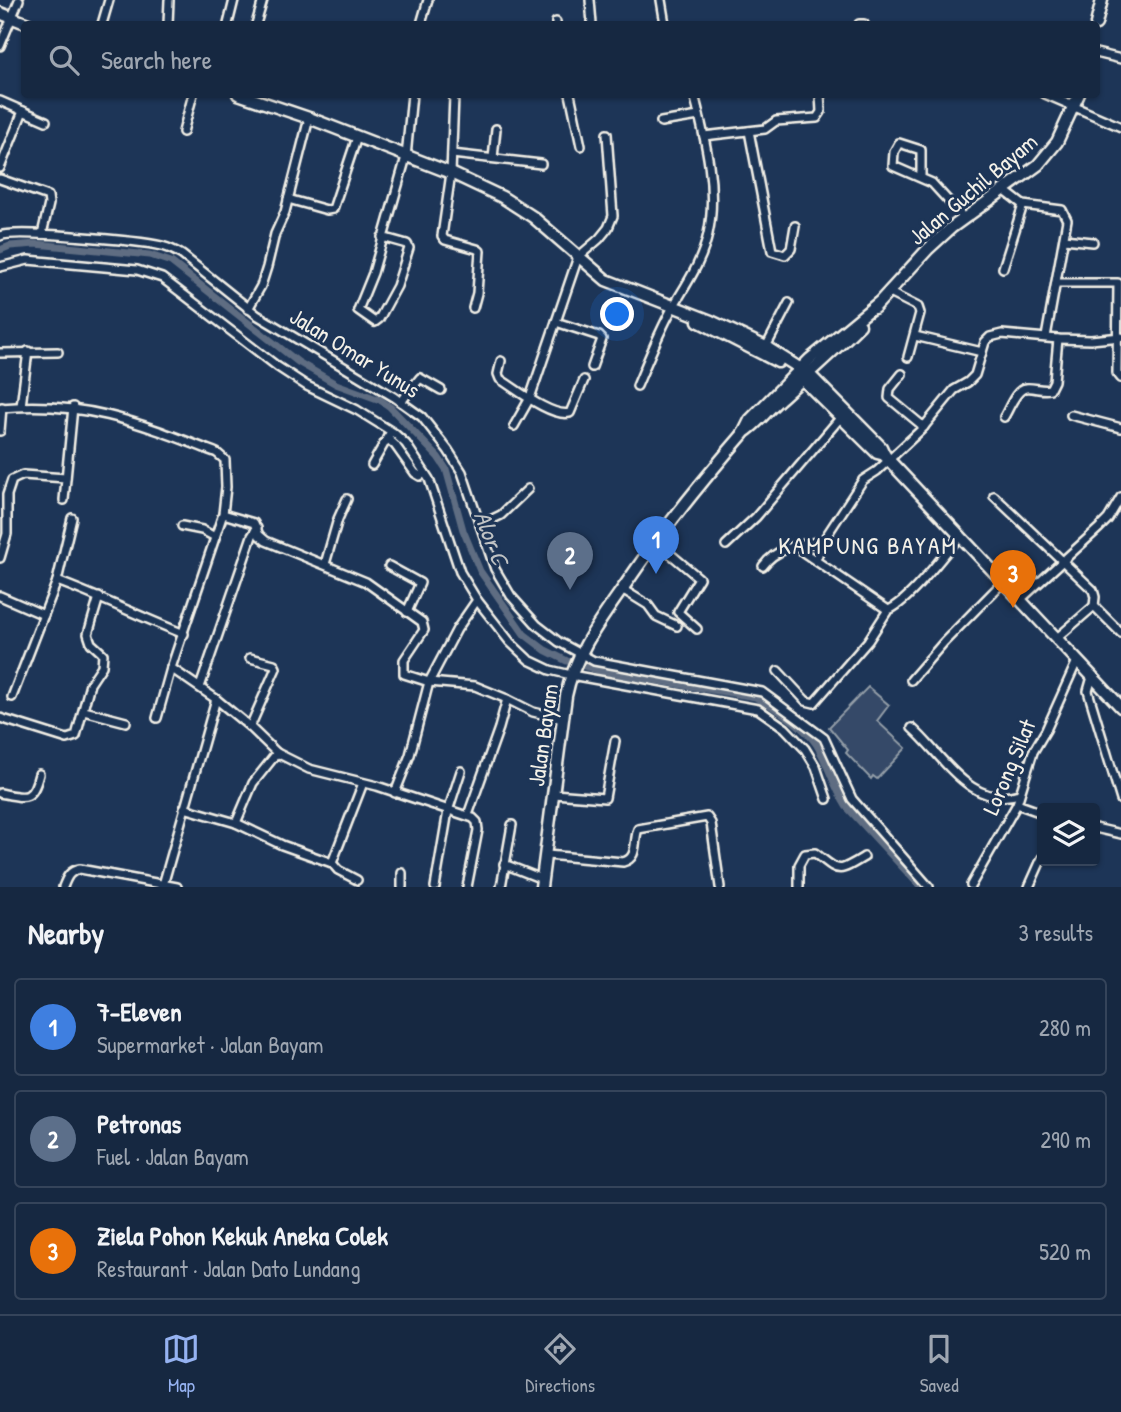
<!DOCTYPE html>
<html lang="en">
<head>
<meta charset="utf-8">
<style>
  :root { --surface:#162841; --page:#23344c; --text:#f1f3f6; --muted:#9ea6b1; --line:#35445a; --accent:#95b2f1 }
  body { margin:0; font-family:"Patrick Hand",sans-serif; background:var(--page); color:var(--text) }
  .controls { position:absolute; right:21px; bottom:21px; display:grid; overflow:hidden; border-radius:7px; box-shadow:0 2px 5px #0004 }
  .controls button { width:63px; height:63px; display:grid; place-items:center; padding:0; border:0; border-bottom:2px solid var(--line); background:var(--surface); color:var(--text); font:35px sans-serif }
  .you { position:absolute; left:618px; top:315px; width:24px; height:24px; margin:-18px; border:5px solid #fff; border-radius:50%; background:#1a73e8; box-shadow:0 0 0 10px #1a73e833 }
  .badge { display:grid; place-items:center; width:46px; height:46px; border-radius:50%; background:var(--accent); color:#fff; font-size:23px; font-weight:700 }
  .pin { position:absolute; translate:-50% -58px; filter:drop-shadow(0 2px 4px #0008) }
  .pin::after { content:''; position:absolute; top:37px; width:24px; height:21px; background:inherit; clip-path:polygon(0 0,100% 0,50% 100%) }
  .list { margin:0; padding:0; list-style:none }
  h2 { display:flex; justify-content:space-between; align-items:center; height:91px; margin:0; padding:0 28px; font-size:30px }
  h2 small { font-size:23px; font-weight:400; color:var(--muted) }
  .list li { display:grid; grid-template-columns:46px 1fr auto; gap:21px; align-items:center; box-sizing:border-box; height:98px; margin:0 14px 14px; padding:0 14px; border:2px solid var(--line); border-radius:7px }
  .list b { display:block; font-size:26px; white-space:nowrap }
  .list p { margin:0; font-size:23px; white-space:nowrap; color:var(--muted) }
  .list em { font-size:23px; font-style:normal; color:var(--muted) }
  .icon { flex:none; width:38px; height:38px; fill:none; stroke:currentColor; stroke-width:2; stroke-linecap:round; stroke-linejoin:round }
  .map { position:relative; flex:none; width:1121px; height:887px; overflow:hidden }
  .search { position:absolute; background:var(--surface); box-shadow:0 2px 5px #0004; left:21px; right:21px; top:21px; height:77px; display:flex; align-items:center; gap:18px; box-sizing:border-box; padding:0 24px; border-radius:7px; color:var(--muted); font-size:26px }
  .sheet { height:427px; background:var(--surface) }
  nav { display:flex; justify-content:space-around; align-items:center; box-sizing:border-box; height:98px; border-top:2px solid var(--line); background:var(--surface); font-size:19px; color:var(--muted) }
  nav a { display:grid; justify-items:center; gap:4px }
  nav .on { color:var(--accent) }
  .map>svg:first-child { display:block }
</style>
</head>
<body>
<div class="map">
<svg width="1121" height="887" viewBox="0 0 1121 887">
  <rect width="100%" height="100%" fill="#1d3557"/>
  <filter id="ink" filterUnits="userSpaceOnUse"><feTurbulence type="fractalNoise" baseFrequency=".0143" numOctaves="2"/><feDisplacementMap in="SourceGraphic" scale="14" xChannelSelector="R" yChannelSelector="G"/><feConvolveMatrix kernelMatrix="1 2 1 2 8 2 1 2 1" color-interpolation-filters="sRGB"/></filter>
  <g filter="url(#ink)">
    <polygon fill="#354a67" stroke="#949ea8" stroke-width="2" points="868,687 889,705 877,721 906,748 877,779 873,776 871,779 846,753 848,750 829,727"/>
    <g fill="none" stroke-linecap="round" stroke-linejoin="round">
      <path stroke="#5e6d82" stroke-width="7" d="M0,250l10,-4 26,-2 114,11 21,7 127,100 38,22 44,16 10,7 48,50 8,12 17,61 17,41 44,63 21,16 22,11 33,10 155,26c18,8 53,32 63,50 11,20 16,40 28,59l75,81"/>
      <defs>
        <g id="minor">
          <polyline points="590,0 592,24"/>
          <polyline points="661,0 665,24"/>
          <polyline points="556,22 556,24"/>
          <polyline points="102,24 109,0"/>
          <polyline points="168,24 169,0"/>
          <polyline points="228,24 234,0"/>
          <polyline points="256,24 263,0"/>
          <polyline points="421,24 428,0"/>
          <polyline points="859,24 864,24"/>
          <polyline points="0,46 19,0"/>
          <polyline points="1096,53 1121,59"/>
          <polyline points="570,94 581,146"/>
          <polyline points="1045,94 1121,127"/>
          <polyline points="454,96 451,173 442,236 445,240 477,249 480,251 477,293 473,308"/>
          <polyline points="0,101 46,121"/>
          <polyline points="661,122 699,116"/>
          <polyline points="749,131 772,251 785,255 791,249 795,226"/>
          <polyline points="183,132 193,94"/>
          <polyline points="704,136 765,129 776,121 817,118 821,112 820,94"/>
          <polyline points="452,154 541,164"/>
          <polyline points="493,158 496,129"/>
          <polyline points="0,168 23,111"/>
          <polyline points="921,178 921,150 899,143 894,152 893,166 932,183 964,218"/>
          <polyline points="0,179 48,196 49,204 42,234"/>
          <polyline points="1005,191 1023,205 1062,210 1067,220 1046,337"/>
          <polyline points="288,199 327,210 333,209 357,137"/>
          <path d="M0,236c14,-7 141,5 162,10 7,2 14,5 20,9l75,60 137,82 28,20 26,33 14,22 33,97 16,27 26,29 22,17 35,19 168,31 62,46 28,61 77,88"/>
          <polyline points="382,237 407,244 409,248 397,286 379,319 375,322 358,310 373,273 406,157 412,94"/>
          <polyline points="1064,239 1093,242"/>
          <polyline points="0,267 28,260 137,270 162,278 278,367 307,386 357,410 394,433 406,444 429,479 460,572 477,600 510,642 529,660 550,670 571,675 758,709 785,728 805,749 816,767 827,799"/>
          <polyline points="1003,268 1023,205"/>
          <polyline points="1056,283 1118,283 1117,373 1121,378"/>
          <polyline points="888,292 918,307 920,313 908,357"/>
          <polyline points="248,309 261,286 267,267 275,234 285,212 309,118"/>
          <polyline points="556,322 599,336 602,339 592,367"/>
          <polyline points="915,336 982,352"/>
          <polyline points="766,347 789,303"/>
          <polyline points="0,353 58,352"/>
          <path d="M501,361l-3,13 2,5c16,10 52,39 70,34l14,-33"/>
          <polyline points="902,374 890,389 889,398 924,427"/>
          <path d="M637,386c11,-26 22,-54 36,-79 14,-24 29,-45 35,-73 10,-45 -3,-96 -14,-140"/>
          <polyline points="401,402 420,378 441,390"/>
          <polyline points="21,406 28,351"/>
          <path d="M0,408c85,-8 140,15 217,45l8,7 1,27 -3,27 -52,154 -14,50"/>
          <polyline points="1071,415 1121,428"/>
          <path d="M1004,417c5,-8 12,-28 22,-29 8,-1 16,3 24,1l4,-8 4,-42"/>
          <polyline points="514,426 530,398 578,257 599,239 608,228 613,216 607,134"/>
          <polyline points="0,431 2,407"/>
          <polyline points="387,438 395,445 415,473 420,476 425,473"/>
          <polyline points="372,465 389,435"/>
          <polyline points="994,496 1093,590 1095,597 1094,606"/>
          <polyline points="64,500 73,407"/>
          <polyline points="223,514 254,523 259,535 266,541 366,582 422,622 424,630 404,660 404,674 429,682 475,686 507,699 533,712 563,719"/>
          <polyline points="480,525 501,515 528,489"/>
          <polyline points="182,526 202,530 215,537"/>
          <polyline points="655,541 699,578 678,612 697,629"/>
          <polyline points="726,545 756,517 841,417"/>
          <polyline points="799,545 803,552 888,610"/>
          <polyline points="0,558 7,534 7,495 12,480 23,475 66,478"/>
          <polyline points="816,560 823,541 863,480 877,471 922,429 954,390 968,382 975,375 985,342 990,337 1002,334 1058,339 1091,340 1121,337"/>
          <polyline points="325,564 338,519 347,499"/>
          <polyline points="389,566 420,583 407,612"/>
          <path d="M763,566c15,-20 37,-21 60,-25"/>
          <path d="M57,581c43,16 84,36 127,53"/>
          <polyline points="622,589 648,605 656,616 677,626"/>
          <polyline points="0,596 44,615"/>
          <polyline points="1020,600 1099,528 1108,519 1121,497"/>
          <polyline points="1094,606 1121,633"/>
          <polyline points="1056,639 1094,606"/>
          <polyline points="250,658 274,664 276,668 250,727"/>
          <polyline points="171,668 216,699 250,727 277,753 309,769 377,786 473,818 477,822 478,830 467,887"/>
          <path d="M778,671l28,30 8,2 54,-62 20,-31c20,-7 56,-56 72,-74"/>
          <polyline points="1092,677 1088,691 1090,698 1121,800"/>
          <polyline points="911,680 944,642 1004,581"/>
          <polyline points="200,687 252,536 257,528"/>
          <polyline points="12,697 57,581 72,518"/>
          <polyline points="84,711 126,722"/>
          <polyline points="0,718 67,739 76,736 90,684 102,666 103,654 91,643 88,634 99,597"/>
          <path d="M912,728c30,26 59,82 107,66"/>
          <path d="M0,793c25,5 32,9 39,-19"/>
          <polyline points="395,793 410,755 429,682 457,629 477,600"/>
          <polyline points="554,794 605,798 615,741"/>
          <polyline points="1017,804 1042,813"/>
          <polyline points="184,808 236,823 282,845 332,863 338,870 357,880"/>
          <polyline points="468,815 499,728 507,699"/>
          <polyline points="236,823 253,783 277,753"/>
          <polyline points="1095,828 1121,834"/>
          <path d="M547,855l76,7c16,-4 10,-21 15,-33l69,-12 4,6 9,64"/>
          <polyline points="332,863 363,783"/>
          <polyline points="504,864 542,879"/>
          <polyline points="402,873 402,887"/>
          <polyline points="163,885 216,699"/>
          <polyline points="971,885 1017,804 1033,752 1046,730 1077,661"/>
          <path d="M63,887c4,-10 6,-16 17,-18l97,18"/>
          <polyline points="435,887 448,811 461,771"/>
          <polyline points="501,887 512,825"/>
          <path d="M799,887v-22l6,-11 10,-1c25,19 21,21 49,4"/>
          <polyline points="1029,887 1042,858"/>
        </g>
        <g id="secondary">
          <polyline points="0,13 28,24"/>
          <polyline points="1096,24 1102,0"/>
          <polyline points="238,94 309,118 451,173 502,197 533,217 606,280 711,321 766,347 809,374 881,447 885,456 915,488 1121,707"/>
          <polyline points="874,308 928,249 951,228 1038,165 1057,142 1079,94"/>
          <polyline points="698,321 778,362"/>
          <polyline points="799,376 877,453 885,455"/>
          <path d="M743,433c15,-9 23,-22 36,-33 28,-25 55,-49 81,-75"/>
          <path d="M541,887l25,-191c9,-45 38,-80 64,-118 34,-50 73,-98 113,-144l7,-14 60,-61 68,-56"/>
        </g>
      </defs>
      <use href="#minor" stroke="#f4f1e8" stroke-width="12"/>
      <use href="#secondary" stroke="#f4f1e8" stroke-width="15"/>
      <use href="#minor" stroke="#1d3557" stroke-width="7"/>
      <use href="#secondary" stroke="#1d3557" stroke-width="10"/>
    </g>
  </g>
  <g text-anchor="middle" stroke-width="6" stroke-linejoin="round" paint-order="stroke">
    <g font-size="23" fill="#f4f1e8" stroke="#1d3557">
      <text transform="translate(973 189) rotate(-40)" y="8">Jalan Guchil Bayam</text>
      <text transform="translate(355 353) rotate(32)" y="8">Jalan Omar Yunus</text>
      <text transform="translate(543 735) rotate(-82)" y="8">Jalan Bayam</text>
      <text transform="translate(1009 767) rotate(-67)" y="8">Lorong Silat</text>
    </g>
    <g font-size="24" font-style="italic" fill="#c0c3c4" stroke="#1d3557">
      <text transform="translate(491 538) rotate(69)" y="8">Alor C</text>
    </g>
    <g font-size="24" letter-spacing="2" fill="#f4f1e8" stroke="#1d3557">
      <text x="868" y="554">KAMPUNG BAYAM</text>
    </g>
  </g>
</svg>
<div class="controls">
<button><svg class="icon" aria-label="layers" viewBox="0 0 24 24"><path d="M12 4l9 5-9 5-9-5zM3 14l9 5 9-5"/></svg></button>
</div>
<div class="you"></div>
<div class="pin badge" style="left:656px;top:574px;background:#3f7fe0">1</div>
<div class="pin badge" style="left:570px;top:590px;background:#5c6f8a">2</div>
<div class="pin badge" style="left:1013px;top:608px;background:#e8710a">3</div>
<div class="search"><svg class="icon" aria-label="search" viewBox="0 0 24 24"><circle cx="10" cy="10" r="6"/><path d="M15 15l6 6"/></svg>Search here</div>
</div>
<section class="sheet">
<h2>Nearby<small>3 results</small></h2>
<ul class="list">
<li><span class="badge" style="background:#3f7fe0">1</span><div><b>7-Eleven</b><p>Supermarket · Jalan Bayam</p></div><em>280 m</em></li>
<li><span class="badge" style="background:#5c6f8a">2</span><div><b>Petronas</b><p>Fuel · Jalan Bayam</p></div><em>290 m</em></li>
<li><span class="badge" style="background:#e8710a">3</span><div><b>Ziela Pohon Kekuk Aneka Colek</b><p>Restaurant · Jalan Dato Lundang</p></div><em>520 m</em></li>
</ul>
</section>
<nav>
<a class="on"><svg class="icon" aria-label="map" viewBox="0 0 24 24"><path d="M3 6l6-2 6 2 6-2v14l-6 2-6-2-6 2zM9 4v14M15 6v14"/></svg>Map</a>
<a><svg class="icon" aria-label="directions" viewBox="0 0 24 24"><path d="M12 3l9 9-9 9-9-9zM9 14v-3h6M13 9l2 2-2 2"/></svg>Directions</a>
<a><svg class="icon" aria-label="saved" viewBox="0 0 24 24"><path d="M7 4h10v16l-5-4-5 4z"/></svg>Saved</a>
</nav>
</body>
</html>
